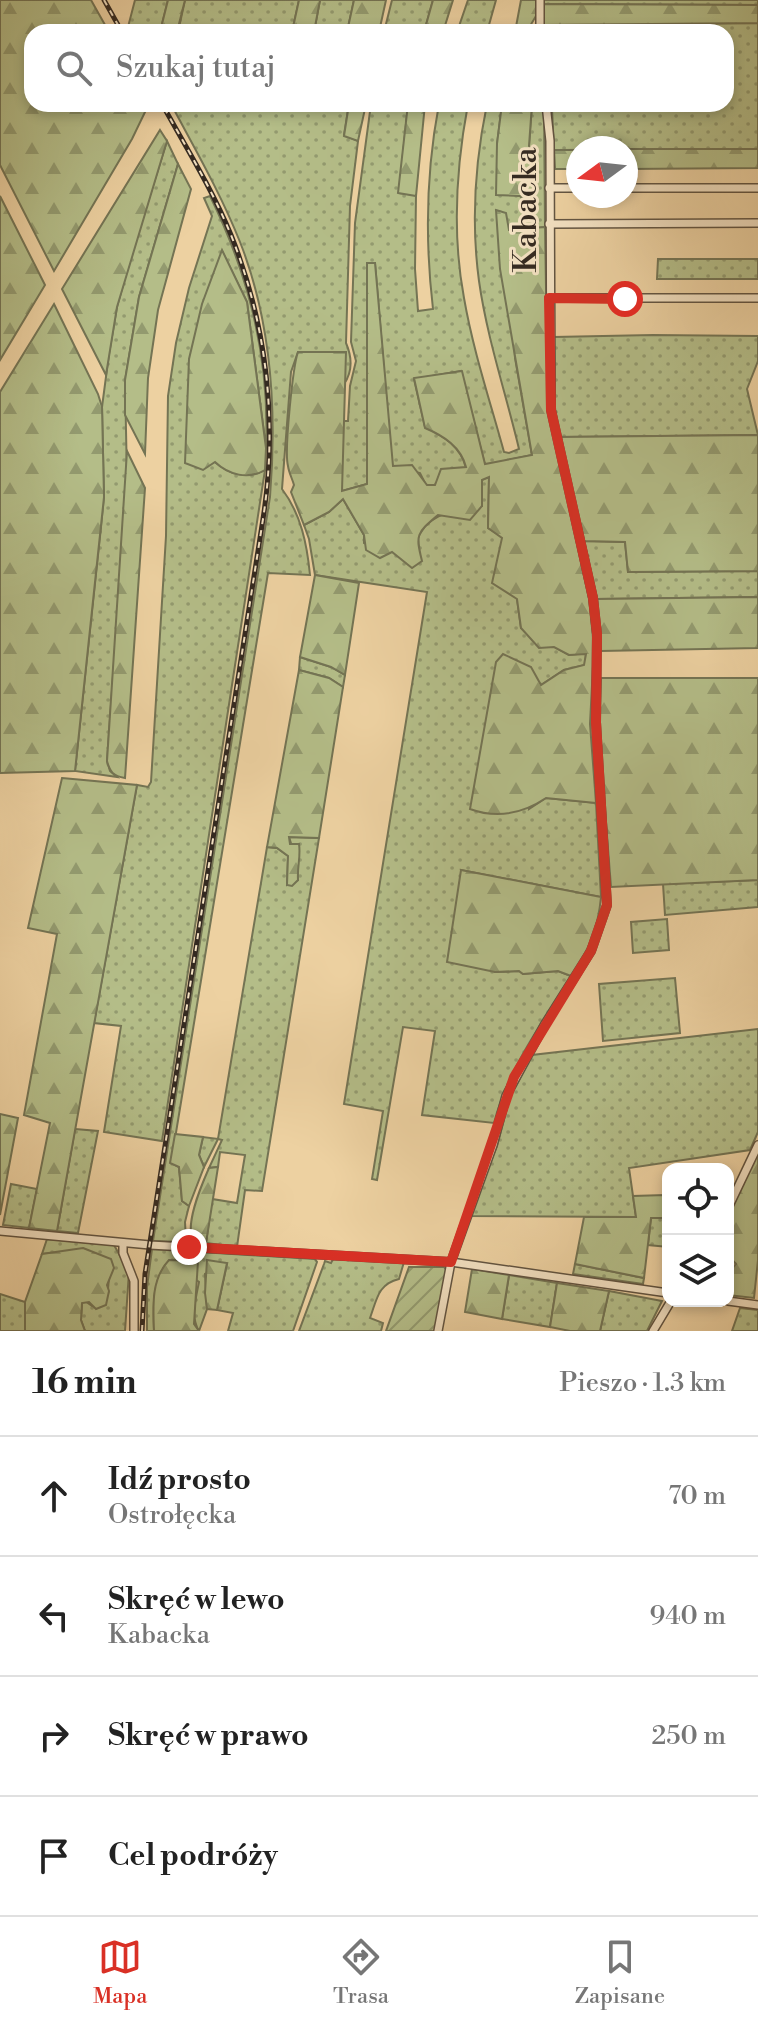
<!DOCTYPE html>
<html lang="pl">
<head>
<meta charset="utf-8">
<style>
  :root { --surface:#fff; --page:#f6f6f6; --text:#222; --muted:#767676; --line:#e0e0e0; --accent:#d93025 }
  body { margin:0; font-family:"Libre Bodoni",serif; background:var(--page); color:var(--text) }
  .controls { position:absolute; right:24px; bottom:24px; display:grid; overflow:hidden; border-radius:16px; box-shadow:0 4px 12px #0003 }
  .controls button { width:72px; height:72px; display:grid; place-items:center; padding:0; border:0; border-bottom:2px solid var(--line); background:var(--surface); color:var(--text); font:40px sans-serif }
  .compass { position:absolute; left:566px; top:136px; width:72px; height:72px; border-radius:50%; background:var(--surface); box-shadow:0 4px 12px #0003; rotate:255deg }
  .stop { position:absolute; width:24px; height:24px; margin:-18px; border:6px solid #d93025; border-radius:50%; background:#fff }
  .stop.end { background:#d93025; border-color:#fff; box-shadow:0 2px 8px #0008 }
  .list { margin:0; padding:0; list-style:none }
  h2 { display:flex; justify-content:space-between; align-items:center; height:104px; margin:0; padding:0 32px; font-size:34px }
  h2 small { font-size:26px; font-weight:400; color:var(--muted) }
  .list li { display:grid; grid-template-columns:52px 1fr auto; gap:24px; align-items:center; box-sizing:border-box; height:120px; padding:0 32px; border-top:2px solid var(--line) }
  .list b { display:block; font-size:30px; white-space:nowrap }
  .list p { margin:0; font-size:26px; white-space:nowrap; color:var(--muted) }
  .list em { font-size:26px; font-style:normal; color:var(--muted) }
  .icon { flex:none; width:44px; height:44px; fill:none; stroke:currentColor; stroke-width:2; stroke-linecap:round; stroke-linejoin:round }
  .map { position:relative; flex:none; width:758px; height:1331px; overflow:hidden }
  .search { position:absolute; background:var(--surface); box-shadow:0 4px 12px #0003; left:24px; right:24px; top:24px; height:88px; display:flex; align-items:center; gap:20px; box-sizing:border-box; padding:0 28px; border-radius:24px; color:var(--muted); font-size:30px }
  .sheet { height:584px; background:var(--surface) }
  nav { display:flex; justify-content:space-around; align-items:center; box-sizing:border-box; height:112px; border-top:2px solid var(--line); background:var(--surface); font-size:22px; color:var(--muted) }
  nav a { display:grid; justify-items:center; gap:4px }
  nav .on { color:var(--accent) }
  .map>svg:first-child { display:block }
</style>
</head>
<body>
<div class="map">
<svg width="758" height="1331" viewBox="0 0 758 1331">
  <defs>
    <pattern id="grass-dots" width="8" height="8" patternUnits="userSpaceOnUse" patternTransform="scale(2)"><rect width="8" height="8" fill="#b4bd88"/><path d="M2 2h.1M6 6h.1" fill="none" stroke="#939a6f" stroke-width="1.8" stroke-linecap="round"/></pattern>
    <pattern id="forest-firs" width="22" height="20" patternUnits="userSpaceOnUse" patternTransform="scale(2)"><rect width="22" height="20" fill="#b4bd88"/><path d="M5 1l3.5 6h-7zM16 11l3.5 6h-7z" fill="#939a6f"/></pattern>
    <pattern id="garden-furrows" width="10" height="10" patternUnits="userSpaceOnUse" patternTransform="scale(2)"><rect width="10" height="10" fill="#b4bd88"/><path d="M-1 1l2-2M0 10L10 0M9 11l2-2" fill="none" stroke="#939a6f"/></pattern>
  </defs>
  <rect width="100%" height="100%" fill="#edd1a1"/>
  <filter id="stains"><feTurbulence type="fractalNoise" baseFrequency=".0025" numOctaves="4"/><feColorMatrix values="0 0 0 0 .2 0 0 0 0 .09 0 0 0 0 .02 0 0 0 .5 -.17"/></filter>
  <radialGradient id="worn" r=".72"><stop offset=".6" stop-color="#630" stop-opacity="0"/><stop offset="1" stop-color="#630" stop-opacity=".3"/></radialGradient>
  <g fill="url(#grass-dots)" stroke="#747454" stroke-width="2">
    <polygon points="135,0 168,0 160,32 131,32 128,27"/>
    <polygon points="185,0 299,0 292,32 178,32"/>
    <polygon points="320,0 354,0 347,32 314,32"/>
    <polygon points="392,0 433,0 424,32 384,32"/>
    <polygon points="468,0 496,0 487,32 457,32"/>
    <polygon points="543,0 758,0 758,5 543,4"/>
    <polygon points="758,23 758,149 554,150 552,109 681,107 683,104 726,104 726,32 544,32 543,25"/>
    <path d="M171,104h178l-5,31 14,6 -8,65 -4,137c6,14 7,28 -2,41l1,-32h-47l-7,20 -9,117c19,25 25,55 28,86l-42,-2 -97,590 8,4 3,34 7,5 -4,16 1,19 -5,1 -28,-1 117,-744c7,-86 2,-174 -30,-255 -19,-48 -45,-93 -69,-138z"/>
    <path d="M371,104h37l-9,89 17,2 -1,74 3,42 15,-2c-8,-68 -7,-137 6,-205h29c-12,64 -16,130 -4,194 9,52 26,103 40,154l5,1 10,-4c-13,-55 -32,-111 -40,-168 -8,-59 -4,-119 8,-177h15l-5,40 13,49 10,3 9,9 6,1 -6,-60 3,-42h12l1,123 -37,4 7,127 17,97 -47,10 -24,-94 -47,8 11,48c19,9 36,20 41,41l-31,17h-9l-6,-12 -28,-7 -17,-203h-7l-1,221 -25,7v-70h6l2,-35 6,-25 -5,-19 4,-119z"/>
    <polygon points="167,141 178,164 139,297 125,380 127,480 107,761 110,771 117,777 75,771 101,527 104,497 102,407 109,354 117,307 130,260"/>
    <path d="M210,196c39,79 60,164 56,252l-19,-146 -25,-51 -7,211c14,13 33,17 50,8l-103,671 -58,-9 17,-106 -27,-3 43,-238 11,2 3,-5 15,-246 2,-140 8,-53 13,-55 23,-72 -8,-18z"/>
    <polygon points="658,259 758,259 758,279 657,279"/>
    <polygon points="653,335 758,336 758,361 747,389 758,435 559,437 555,408 554,337"/>
    <path d="M489,477l-1,51 14,9 15,62 4,29 48,27 17,-2 -1,12 -21,5 -23,15 -12,124 17,-11 50,5 5,94 -140,-27 34,102 24,-1 4,3 35,-3 13,5c-29,47 -63,93 -77,147l-72,-8 13,-84 -32,-4 -26,153 -5,-1 11,-68 -39,-7 83,-512 -112,-17 -6,-36 -5,-14 25,-13 14,-13 21,36v8l28,9 25,-11c9,-29 39,-30 65,-35l-1,-26z"/>
    <polygon points="584,541 625,542 628,572 758,571 758,597 597,599"/>
    <polygon points="300,657 331,667 345,675 343,687 329,678 299,670"/>
    <polygon points="289,837 319,838 262,1191 245,1190 237,1247 206,1243 212,1199 237,1203 245,1155 220,1152 218,1167 209,1168 222,1140 218,1139 204,1167 199,1155 203,1137 218,1139 267,847 277,848 288,856 287,885 298,880 297,862"/>
    <polygon points="758,880 758,907 665,915 663,884"/>
    <polygon points="667,919 669,950 633,953 631,922"/>
    <polygon points="675,978 680,1033 603,1041 599,984"/>
    <polygon points="758,1029 758,1132 750,1150 629,1168 636,1217 468,1216 497,1146 510,1097 532,1055"/>
    <polygon points="75,1129 98,1131 78,1233 57,1231"/>
    <polygon points="11,1184 37,1189 29,1228 3,1225"/>
    <polygon points="651,1218 668,1218 668,1247 648,1245"/>
    <polygon points="47,1239 114,1245 129,1272 125,1331 85,1331 81,1320 82,1303 85,1301 92,1306 108,1289 109,1278 66,1252 42,1254"/>
    <path d="M152,1249l163,10 2,3 -24,69h-65l5,-18 -16,-3 10,-46 -22,10 2,35 -8,22c-9,-14 -3,-33 0,-49l-30,-21c-17,18 -16,45 -15,70h-7v-44z"/>
    <path d="M333,1259l71,3 -5,17c-21,5 -22,20 -29,39l13,5 -2,8h-82l25,-67 1,-3 6,2z"/>
    <polygon points="575,1264 644,1278 643,1284 573,1274"/>
    <polygon points="509,1275 557,1283 550,1327 502,1319"/>
    <polygon points="609,1291 662,1301 647,1331 600,1331"/>
    <polygon points="0,1294 25,1302 25,1331 0,1331"/>
    <polygon points="740,1308 758,1310 758,1331 732,1331"/>
  </g>
  <g fill="url(#forest-firs)" stroke="#747454" stroke-width="2">
    <polygon points="0,0 91,0 109,32 32,32 32,104 143,104 146,110 132,139 54,271 0,165"/>
    <polygon points="168,0 185,0 177,32 160,32"/>
    <polygon points="299,0 320,0 314,32 292,32"/>
    <polygon points="354,0 386,0 379,32 347,32"/>
    <polygon points="433,0 453,0 443,32 424,32"/>
    <polygon points="521,0 537,0 536,16 530,26 532,32 515,32"/>
    <polygon points="543,4 758,5 758,23 543,25"/>
    <polygon points="349,104 366,104 358,141 344,136"/>
    <polygon points="408,104 425,104 416,196 398,193"/>
    <polygon points="502,104 532,104 529,146 536,156 535,206 529,205 520,196 496,195 497,144"/>
    <polygon points="552,104 683,104 682,107 552,109"/>
    <polygon points="160,130 167,141 117,307 106,375 62,289"/>
    <polygon points="626,149 758,149 758,168 626,169"/>
    <polygon points="554,150 578,150 578,169 555,169"/>
    <polygon points="178,164 191,189 158,310 148,378 145,454 125,415 125,380 139,297"/>
    <polygon points="0,196 45,285 0,360"/>
    <path d="M496,210l10,3 3,17 36,-3 3,182 41,190 5,48 -4,77 6,79 -50,-5c-24,16 -49,21 -76,11l26,-147 7,-8 28,13 10,18 23,-15 20,-5 2,-11 -17,1 -15,-8 -15,1 -18,-20 -4,-29 -25,-16 10,-45 -14,-10 1,-51 -7,3v26l-12,14 -32,-5c-21,18 -23,19 -16,46l-10,7 -20,-16 -12,6 -14,-8 -2,-15 -21,-36 -14,13 -25,13 -13,-33 3,-7c-2,-7 -5,-12 -6,-19 -4,-15 5,-100 10,-114h48l-4,139 25,-7v-221h8l18,203 19,-1 15,20h8l6,-16 25,-2c-5,-20 -22,-31 -41,-39l-11,-50 48,-7 23,93 47,-9 -32,-186z"/>
    <path d="M222,250l25,52 19,146 -1,22c-17,10 -36,5 -50,-8l-12,8 -18,-7 4,-104 13,-55z"/>
    <polygon points="54,304 98,394 102,407 104,497 75,771 0,773 0,392"/>
    <polygon points="758,435 758,571 628,572 625,542 584,541 559,437"/>
    <path d="M127,451l18,37 -20,290c-12,-2 -15,-6 -18,-17z"/>
    <polygon points="315,575 359,583 345,675 331,667 300,657"/>
    <polygon points="758,597 758,648 601,651 597,599"/>
    <path d="M299,670l30,8 14,9 -24,151 -30,-1 1,7h9c2,12 -2,23 -1,36l-6,6 -5,-1 1,-29 -11,-8 -10,-1z"/>
    <polygon points="601,678 758,678 758,880 611,887 599,733"/>
    <polygon points="62,778 137,785 57,1231 29,1228 50,1123 24,1115 57,934 28,928"/>
    <path d="M461,870l140,27c-3,32 -12,53 -30,79l-13,-5 -35,3 -4,-3 -24,1 -48,-10z"/>
    <polygon points="0,1114 18,1118 0,1215"/>
    <polygon points="175,1134 203,1137 199,1155 204,1167 189,1206 182,1201 179,1167 170,1163"/>
    <polygon points="758,1153 758,1260 754,1298 728,1295 728,1273 736,1264 728,1255 728,1216"/>
    <path d="M218,1167l-12,76h-11c-13,-14 7,-59 14,-75z"/>
    <polygon points="665,1195 666,1218 651,1218 644,1278 575,1264 584,1217 636,1217 633,1196"/>
    <polygon points="83,1248 111,1259 114,1268 107,1285 109,1291 106,1305 96,1309 89,1302 82,1303 81,1320 85,1331 25,1331 25,1302 42,1254"/>
    <path d="M169,1260l29,1 -4,63 5,7h-45c-1,-25 -3,-52 15,-71z"/>
    <polygon points="207,1260 227,1263 217,1310 207,1309 205,1293"/>
    <polygon points="472,1269 509,1275 502,1319 465,1312"/>
    <polygon points="557,1283 609,1291 600,1331 570,1331 550,1327"/>
  </g>
  <polygon fill="url(#garden-furrows)" stroke="#747454" stroke-width="2" points="409,1267 444,1267 447,1270 435,1331 386,1331"/>
  <g fill="none" stroke-linecap="round" stroke-linejoin="round">
    <defs>
      <g id="street">
        <polyline points="540,0 540,32"/>
        <polyline points="549,188 578,188"/>
        <polyline points="626,188 758,188"/>
        <polyline points="549,224 758,223"/>
        <polyline points="549,298 758,298"/>
        <polyline points="728,1208 758,1145"/>
        <polyline points="0,1231 150,1245 451,1262 668,1293"/>
        <polyline points="123,1243 123,1253 134,1281 134,1331"/>
        <polyline points="728,1301 758,1305"/>
        <polyline points="438,1331 451,1262 493,1145 506,1096 545,1024 591,951 607,905 596,722 597,634 593,598 551,410 550,141 546,104"/>
        <polyline points="653,1331 671,1301"/>
      </g>
    </defs>
    <use href="#street" stroke="#625441" stroke-width="10"/>
    <use href="#street" stroke="#f3e1c2" stroke-width="7"/>
    <defs>
      <g id="rail">
        <polyline points="104,0 122,32"/>
        <path d="M142,1331l3,-57 118,-755c15,-96 4,-194 -32,-284 -19,-46 -45,-88 -69,-131"/>
      </g>
    </defs>
    <use href="#rail" stroke="#342a21" stroke-width="5"/>
    <use href="#rail" stroke="#f3e1c2" stroke-width="2" stroke-dasharray="6" stroke-linecap="butt"/>
  </g>
  <g fill="none" stroke-linecap="round" stroke-linejoin="round">
    <polyline stroke="#d93025" stroke-width="10" points="189,1247 451,1262 514,1077 591,951 607,905 596,722 597,634 593,598 551,410 549,298 625,299"/>
  </g>
  <g text-anchor="middle" stroke-width="6" stroke-linejoin="round" paint-order="stroke">
    <g font-size="32" fill="#342a21" stroke="#f3e1c2">
      <text transform="translate(525 210) rotate(-90)" y="11">Kabacka</text>
    </g>
  </g>
  <rect width="100%" height="100%" filter="url(#stains)"/>
  <rect width="100%" height="100%" fill="url(#worn)"/>
</svg>
<div class="controls">
<button><svg class="icon" aria-label="locate" viewBox="0 0 24 24"><circle cx="12" cy="12" r="6"/><path d="M12 2v4M12 18v4M2 12h4M18 12h4"/></svg></button>
<button><svg class="icon" aria-label="layers" viewBox="0 0 24 24"><path d="M12 4l9 5-9 5-9-5zM3 14l9 5 9-5"/></svg></button>
</div>
<svg class="compass" viewBox="-18 -18 36 36"><path d="M0-13l5 13h-10z" fill="#e53935"/><path d="M0 13l5-13h-10z" fill="#767676"/></svg>
<div class="stop" style="left:625px;top:299px"></div>
<div class="stop end" style="left:189px;top:1247px"></div>
<div class="search"><svg class="icon" aria-label="search" viewBox="0 0 24 24"><circle cx="10" cy="10" r="6"/><path d="M15 15l6 6"/></svg>Szukaj tutaj</div>
</div>
<section class="sheet">
<h2>16 min<small>Pieszo · 1.3 km</small></h2>
<ul class="list">
<li><svg class="icon" aria-label="ahead" viewBox="0 0 24 24"><path d="M12 20V5M6 11l6-6 6 6"/></svg><div><b>Idź prosto</b><p>Ostrołęcka</p></div><em>70 m</em></li>
<li><svg class="icon" aria-label="left" viewBox="0 0 24 24"><path d="M17 20v-9H6M10 6l-5 5 5 5"/></svg><div><b>Skręć w lewo</b><p>Kabacka</p></div><em>940 m</em></li>
<li><svg class="icon" aria-label="right" viewBox="0 0 24 24"><path d="M7 20v-9h11M14 6l5 5-5 5"/></svg><div><b>Skręć w prawo</b></div><em>250 m</em></li>
<li><svg class="icon" aria-label="arrive" viewBox="0 0 24 24"><path d="M6 21V4h12l-3 4 3 4H6"/></svg><div><b>Cel podróży</b></div></li>
</ul>
</section>
<nav>
<a class="on"><svg class="icon" aria-label="map" viewBox="0 0 24 24"><path d="M3 6l6-2 6 2 6-2v14l-6 2-6-2-6 2zM9 4v14M15 6v14"/></svg>Mapa</a>
<a><svg class="icon" aria-label="directions" viewBox="0 0 24 24"><path d="M12 3l9 9-9 9-9-9zM9 14v-3h6M13 9l2 2-2 2"/></svg>Trasa</a>
<a><svg class="icon" aria-label="saved" viewBox="0 0 24 24"><path d="M7 4h10v16l-5-4-5 4z"/></svg>Zapisane</a>
</nav>
</body>
</html>
